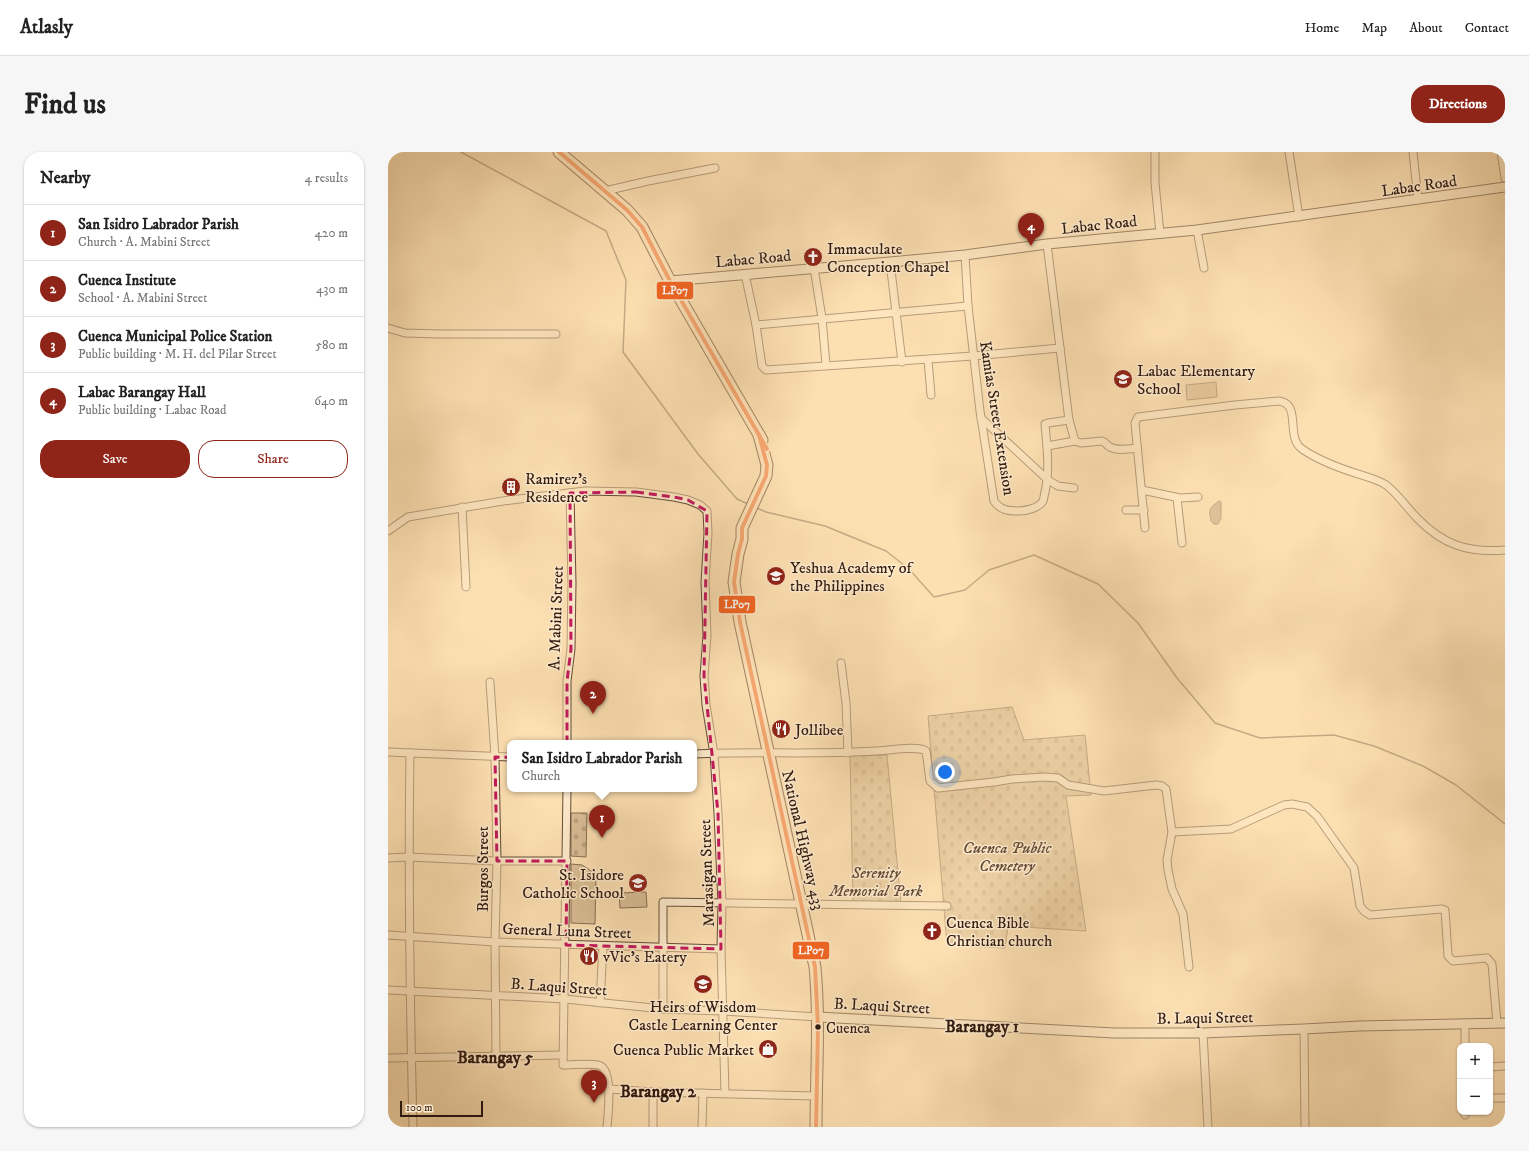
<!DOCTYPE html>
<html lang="en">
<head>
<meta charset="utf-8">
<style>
  :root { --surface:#fff; --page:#f6f6f6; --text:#222; --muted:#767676; --line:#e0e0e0; --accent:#8f2418 }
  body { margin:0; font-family:"IM FELL DW Pica",serif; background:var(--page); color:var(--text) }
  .controls { position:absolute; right:12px; bottom:12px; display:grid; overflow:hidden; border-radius:8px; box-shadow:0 1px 3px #0004 }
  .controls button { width:36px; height:36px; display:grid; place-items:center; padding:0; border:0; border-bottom:1px solid var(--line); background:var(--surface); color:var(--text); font:20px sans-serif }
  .scale { position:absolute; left:12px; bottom:10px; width:83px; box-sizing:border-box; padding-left:4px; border:2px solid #311a10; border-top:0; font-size:11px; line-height:14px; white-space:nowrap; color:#311a10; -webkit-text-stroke:3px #feebcd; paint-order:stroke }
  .you { position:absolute; left:557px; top:620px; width:14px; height:14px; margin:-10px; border:3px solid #fff; border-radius:50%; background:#1a73e8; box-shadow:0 0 0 6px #1a73e833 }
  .badge { display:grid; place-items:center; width:26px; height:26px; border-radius:50%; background:var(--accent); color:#fff; font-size:13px; font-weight:700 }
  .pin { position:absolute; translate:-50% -33px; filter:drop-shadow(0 1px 2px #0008) }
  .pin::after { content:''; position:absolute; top:21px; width:14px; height:12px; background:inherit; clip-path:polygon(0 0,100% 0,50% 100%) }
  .popup { position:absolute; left:119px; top:588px; width:190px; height:52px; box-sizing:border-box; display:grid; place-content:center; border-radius:8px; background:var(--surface); filter:drop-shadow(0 1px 3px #0005); font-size:13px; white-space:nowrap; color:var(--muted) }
  .popup b { font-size:15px; color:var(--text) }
  .popup::after { content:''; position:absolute; left:50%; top:100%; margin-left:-8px; border:8px solid transparent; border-top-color:var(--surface) }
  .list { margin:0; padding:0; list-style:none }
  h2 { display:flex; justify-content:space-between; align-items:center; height:52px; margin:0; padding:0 16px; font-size:17px }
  h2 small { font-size:13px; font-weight:400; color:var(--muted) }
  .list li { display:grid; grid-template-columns:26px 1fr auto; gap:12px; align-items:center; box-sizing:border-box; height:56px; padding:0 16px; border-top:1px solid var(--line) }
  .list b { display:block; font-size:15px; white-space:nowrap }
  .list p { margin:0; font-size:13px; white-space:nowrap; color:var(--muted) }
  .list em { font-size:13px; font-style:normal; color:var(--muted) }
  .actions { display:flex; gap:8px; padding:12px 16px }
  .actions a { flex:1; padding:9px 0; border:1px solid var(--accent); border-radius:16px; text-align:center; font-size:14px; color:var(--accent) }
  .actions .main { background:var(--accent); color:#fff }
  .map { position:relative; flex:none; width:1117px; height:975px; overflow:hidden; border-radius:16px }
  header { display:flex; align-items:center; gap:24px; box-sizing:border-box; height:56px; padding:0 20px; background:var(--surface); border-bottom:1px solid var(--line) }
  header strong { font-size:19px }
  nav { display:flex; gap:22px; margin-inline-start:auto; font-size:14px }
  .intro { display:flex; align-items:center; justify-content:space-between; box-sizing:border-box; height:96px; padding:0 24px }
  h1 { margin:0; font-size:28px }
  .button { padding:10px 18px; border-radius:16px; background:var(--accent); color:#fff; font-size:14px; font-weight:700 }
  main { display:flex; gap:24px; padding:0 24px }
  aside { flex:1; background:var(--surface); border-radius:16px; box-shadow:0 1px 3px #0004 }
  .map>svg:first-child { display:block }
</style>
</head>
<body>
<header>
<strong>Atlasly</strong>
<nav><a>Home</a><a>Map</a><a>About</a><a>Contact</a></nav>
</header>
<div class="intro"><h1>Find us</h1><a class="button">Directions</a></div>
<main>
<aside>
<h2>Nearby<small>4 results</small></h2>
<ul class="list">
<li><span class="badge">1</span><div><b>San Isidro Labrador Parish</b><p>Church · A. Mabini Street</p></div><em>420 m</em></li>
<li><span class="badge">2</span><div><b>Cuenca Institute</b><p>School · A. Mabini Street</p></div><em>430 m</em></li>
<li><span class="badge">3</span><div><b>Cuenca Municipal Police Station</b><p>Public building · M. H. del Pilar Street</p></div><em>580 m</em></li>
<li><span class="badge">4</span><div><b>Labac Barangay Hall</b><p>Public building · Labac Road</p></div><em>640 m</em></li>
</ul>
<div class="actions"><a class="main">Save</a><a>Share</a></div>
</aside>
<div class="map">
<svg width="1117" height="975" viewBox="0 0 1117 975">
  <defs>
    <pattern id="cemetery-stones" width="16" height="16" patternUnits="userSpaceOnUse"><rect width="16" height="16" fill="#dabe96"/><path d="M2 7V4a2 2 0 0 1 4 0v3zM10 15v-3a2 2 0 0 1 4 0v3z" fill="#bca380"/></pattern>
  </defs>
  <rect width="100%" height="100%" fill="#fde0b2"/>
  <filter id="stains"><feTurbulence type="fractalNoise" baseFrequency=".005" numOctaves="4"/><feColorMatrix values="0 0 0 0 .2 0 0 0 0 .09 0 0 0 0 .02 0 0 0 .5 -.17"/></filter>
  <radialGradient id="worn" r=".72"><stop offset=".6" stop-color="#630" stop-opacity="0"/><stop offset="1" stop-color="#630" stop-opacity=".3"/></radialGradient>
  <g fill="url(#cemetery-stones)" stroke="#866c53">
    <polygon points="624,555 636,588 697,583 703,643 678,644 698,779 620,774 617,796 559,793 540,564"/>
    <polygon points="462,603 499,603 513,752 465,752"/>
    <polygon points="183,661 199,661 198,705 183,704"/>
  </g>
  <g fill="#dabe96" stroke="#866c53">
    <polygon points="828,230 829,245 799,248 798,233"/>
    <polygon points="183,712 194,713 208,722 207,772 183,771"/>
    <polygon points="258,740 259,755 232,756 231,741"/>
  </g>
  <path fill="#b89d7b" stroke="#826950" d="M831,349l2,1v16l-3,6h-4l-3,-3c-2,-12 -3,-12 8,-20z"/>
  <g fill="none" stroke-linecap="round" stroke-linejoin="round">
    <g stroke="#826950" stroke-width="1.5">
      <polyline points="73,0 218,79 238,128 235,200 310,302 349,347 360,352"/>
      <polyline points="369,356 378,360 437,374 498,399 521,417 546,445 577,438 601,418 646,403 710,432 750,471 789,526 827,571 872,586 946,583 986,594 1035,614 1068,633 1117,672"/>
    </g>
    <defs>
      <g id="street">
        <polyline points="767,0 767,31 772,81"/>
        <polyline points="901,0 911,65"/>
        <polyline points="1025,0 1030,48"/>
        <polyline points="1113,0 1117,26"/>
        <polyline points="217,39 260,29 327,16"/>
        <polyline points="809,78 816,116"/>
        <path d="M659,92l22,176 6,21 6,2 21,-2c4,1 4,4 8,6 7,4 19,2 27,1"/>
        <path d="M577,103l3,51 12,105 14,90c6,9 14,10 24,10 8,0 21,-3 25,-10 1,-2 1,-6 2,-9 5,-23 2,-45 0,-68l3,-1 21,-3"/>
        <polyline points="502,110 514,210"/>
        <polyline points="426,116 434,166 438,213"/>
        <polyline points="357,122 368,173 374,214 378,218 585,204 672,196"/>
        <polyline points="368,173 580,154"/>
        <polyline points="0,176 17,181 52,182 168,182"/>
        <polyline points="540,208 543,243"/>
        <polyline points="593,266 660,328 670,334 686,336"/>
        <polyline points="659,294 687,289"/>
        <polyline points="754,338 792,346 810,345"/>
        <polyline points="789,346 794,391"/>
        <polyline points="74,355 78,435"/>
        <polyline points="738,358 756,358"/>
        <path d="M757,376l-10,-105 3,-6 97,-12 44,-4c23,3 6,36 23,48 16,11 37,19 56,25 9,3 19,5 28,11 12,9 21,23 31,33 26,27 51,35 88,32"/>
        <polyline points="0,379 20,365 115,349 197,339 248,340 286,345 300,348 312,353 319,359 320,381 317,430 319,483 316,524 318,553 326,602 330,661 334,752 333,797 337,941"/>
        <polyline points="453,511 458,551 460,601"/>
        <polyline points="102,530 107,605 109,709 107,790 108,905"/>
        <polyline points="179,591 179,529 183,497 184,431 182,341"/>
        <polyline points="0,600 122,605"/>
        <path d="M22,601c-2,125 0,249 3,374"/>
        <path d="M306,602c60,-3 120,1 181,-3 11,0 42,-6 51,0l4,30 8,7 56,-6 18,-3 32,-2 14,1 10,7 36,6 52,-6 6,1 4,3 6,43 59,-3 53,-24 8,-1 15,3 10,9 37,52 6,38 4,5 6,4 72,-6 3,1 3,46 5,5 34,-3 5,6 5,59"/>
        <path d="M179,637l-4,276c11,0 24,-2 35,0 16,3 10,49 9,62"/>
        <polyline points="784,680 779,708 780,718 784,737 795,762 801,815"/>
        <polyline points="0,706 20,705 109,709 179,709"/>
        <polyline points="0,783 107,790 333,797"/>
        <polyline points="0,838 177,847 275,857 335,859 430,865"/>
        <polyline points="212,851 215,794"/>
        <polyline points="275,857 275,750 559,754"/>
        <polyline points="1077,871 1077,894"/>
        <polyline points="916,877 917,975"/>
        <polyline points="815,881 820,975"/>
        <polyline points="0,906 175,903"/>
        <polyline points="1102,915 1117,914"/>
        <polyline points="221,937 265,940 428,944"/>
        <polyline points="265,940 265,975"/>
        <polyline points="1102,946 1117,946"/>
        <polyline points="1077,963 1077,960"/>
        <polyline points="314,975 315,941"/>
      </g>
      <g id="secondary">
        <polyline points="282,129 502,110 577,103 659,92 809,78 1117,35"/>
        <polyline points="430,865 726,881 815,881 916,877 972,874 1117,871"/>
      </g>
      <g id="primary">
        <polyline points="171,0 239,58 254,75 282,129 374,288"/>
        <path d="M371,283l8,30 -1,11 -24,52v11l-4,15 -4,28 6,40 75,345c5,53 1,107 1,160"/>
      </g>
    </defs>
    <use href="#street" stroke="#644c38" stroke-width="9"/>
    <use href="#secondary" stroke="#311a10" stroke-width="11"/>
    <use href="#primary" stroke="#311a10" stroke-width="13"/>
    <use href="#street" stroke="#feebcd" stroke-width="7"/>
    <use href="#secondary" stroke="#feebcd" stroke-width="9"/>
    <use href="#primary" stroke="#fde0b2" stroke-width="11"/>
    <defs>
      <g id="bus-1">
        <polyline points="171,0 239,58 254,75 282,129 379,297"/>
        <polyline points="371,283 379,313 378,324 354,376 354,387 350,402 346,430 352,470 427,815 430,875 428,975"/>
      </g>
    </defs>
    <use href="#bus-1" stroke="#feebcd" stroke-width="7"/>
    <use href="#bus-1" stroke="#f26522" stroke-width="4"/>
  </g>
  <path d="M0 0H1117V975H0ZM248,340l38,5 14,3 19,11 -3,165 14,137 3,136 -155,-4 1,-84h-70l-2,-104 72,2v-78l4,-32 -1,-156z" fill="#fde0b2" fill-opacity=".55" fill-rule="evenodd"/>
  <path fill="none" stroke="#c2185b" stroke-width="3" stroke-dasharray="8 5" stroke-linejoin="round" d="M248,340l38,5 14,3 19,11 -3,165 14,137 3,136 -155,-4 1,-84h-70l-2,-104 72,2v-78l4,-32 -1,-156z"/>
  <defs>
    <symbol id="church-disc" viewBox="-11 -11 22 22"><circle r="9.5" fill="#8f2418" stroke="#feebcd"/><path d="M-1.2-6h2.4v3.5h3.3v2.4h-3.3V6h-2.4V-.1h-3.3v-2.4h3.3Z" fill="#fff"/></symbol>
    <symbol id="school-disc" viewBox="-11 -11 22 22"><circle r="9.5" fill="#8f2418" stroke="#feebcd"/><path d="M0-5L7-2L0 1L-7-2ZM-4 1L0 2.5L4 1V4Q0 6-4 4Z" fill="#fff"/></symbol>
    <symbol id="building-disc" viewBox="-11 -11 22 22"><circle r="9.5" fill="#8f2418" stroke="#feebcd"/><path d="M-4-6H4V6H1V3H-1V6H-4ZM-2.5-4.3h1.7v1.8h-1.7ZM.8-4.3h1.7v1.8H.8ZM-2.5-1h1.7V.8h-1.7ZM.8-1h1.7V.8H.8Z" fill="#fff"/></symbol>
    <symbol id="restaurant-disc" viewBox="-11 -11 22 22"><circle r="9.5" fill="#8f2418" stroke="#feebcd"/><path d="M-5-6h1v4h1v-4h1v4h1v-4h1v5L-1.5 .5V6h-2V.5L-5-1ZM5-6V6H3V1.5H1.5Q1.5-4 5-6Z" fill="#fff"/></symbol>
    <symbol id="shop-disc" viewBox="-11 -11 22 22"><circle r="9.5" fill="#8f2418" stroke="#feebcd"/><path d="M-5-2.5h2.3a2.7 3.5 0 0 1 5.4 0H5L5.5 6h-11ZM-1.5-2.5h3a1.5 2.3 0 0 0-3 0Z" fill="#fff"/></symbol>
  </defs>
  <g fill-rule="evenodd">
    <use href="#church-disc" x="414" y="94" width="22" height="22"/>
    <use href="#school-disc" x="724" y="216" width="22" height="22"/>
    <use href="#building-disc" x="112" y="324" width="22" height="22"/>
    <use href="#school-disc" x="377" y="413" width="22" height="22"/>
    <use href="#restaurant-disc" x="382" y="566" width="22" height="22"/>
    <use href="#school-disc" x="239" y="720" width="22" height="22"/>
    <use href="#church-disc" x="533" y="768" width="22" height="22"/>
    <use href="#restaurant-disc" x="190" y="793" width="22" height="22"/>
    <use href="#school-disc" x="304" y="821" width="22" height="22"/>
    <use href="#shop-disc" x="369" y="886" width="22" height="22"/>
  </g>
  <circle fill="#311a10" stroke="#feebcd" stroke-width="1.5" cx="430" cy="875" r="3.5"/>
  <g text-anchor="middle" stroke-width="3" stroke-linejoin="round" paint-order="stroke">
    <g font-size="15" fill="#311a10" stroke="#feebcd" text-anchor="start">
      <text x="438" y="881">Cuenca</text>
    </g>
    <g font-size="16" fill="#311a10" stroke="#feebcd">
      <text transform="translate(1031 33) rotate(-8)" y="6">Labac Road</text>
      <text transform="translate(711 72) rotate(-6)" y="6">Labac Road</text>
      <text transform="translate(365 106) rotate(-5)" y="6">Labac Road</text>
      <text transform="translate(610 266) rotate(81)" y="6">Kamias Street Extension</text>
      <text transform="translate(167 466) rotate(-88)" y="6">A. Mabini Street</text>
      <text transform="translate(416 688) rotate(77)" y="6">National Highway 433</text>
      <text transform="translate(94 717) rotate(-90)" y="6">Burgos Street</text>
      <text transform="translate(318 721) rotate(-92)" y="6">Marasigan Street</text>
      <text transform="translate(179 778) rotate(2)" y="6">General Luna Street</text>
      <text transform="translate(171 834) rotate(4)" y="6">B. Laqui Street</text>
      <text transform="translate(494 853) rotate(3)" y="6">B. Laqui Street</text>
      <text transform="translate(817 865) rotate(-1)" y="6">B. Laqui Street</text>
    </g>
    <g font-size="16" fill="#311a10" stroke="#feebcd" text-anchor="start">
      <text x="439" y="102">Immaculate<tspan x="439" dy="18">Conception Chapel</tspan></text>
      <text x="749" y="224">Labac Elementary<tspan x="749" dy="18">School</tspan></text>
      <text x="137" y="332">Ramirez's<tspan x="137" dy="18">Residence</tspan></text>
      <text x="402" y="421">Yeshua Academy of<tspan x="402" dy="18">the Philippines</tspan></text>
      <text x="407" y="583">Jollibee</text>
      <text x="236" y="728" text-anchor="end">St. Isidore<tspan x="236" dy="18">Catholic School</tspan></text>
      <text x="558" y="776">Cuenca Bible<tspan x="558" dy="18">Christian church</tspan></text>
      <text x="215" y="810">vVic's Eatery</text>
      <text x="315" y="860" text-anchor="middle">Heirs of Wisdom<tspan x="315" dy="18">Castle Learning Center</tspan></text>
      <text x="366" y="903" text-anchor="end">Cuenca Public Market</text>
    </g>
    <g font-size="16" font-style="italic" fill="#644b38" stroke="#feebcd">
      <text x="619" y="701">Cuenca Public<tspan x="619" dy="18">Cemetery</tspan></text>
      <text x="488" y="726">Serenity<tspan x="488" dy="18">Memorial Park</tspan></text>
    </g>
    <g font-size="17" font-weight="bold" fill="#311a10" stroke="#feebcd">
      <text x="594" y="880">Barangay 1</text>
      <text x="107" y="911">Barangay 5</text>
      <text x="270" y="945">Barangay 2</text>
    </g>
  </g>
  <g stroke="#feebcd" stroke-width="1.5">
    <rect x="268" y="129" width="38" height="19" rx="4" fill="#f26522"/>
    <rect x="330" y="443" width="38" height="19" rx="4" fill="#f26522"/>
    <rect x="404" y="789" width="38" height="19" rx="4" fill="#f26522"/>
  </g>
  <g font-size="11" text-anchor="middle" font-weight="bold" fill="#fff">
    <text x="287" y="142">LP07</text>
    <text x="349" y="456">LP07</text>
    <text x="423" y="802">LP07</text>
  </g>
  <rect width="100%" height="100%" filter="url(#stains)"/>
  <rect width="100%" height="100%" fill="url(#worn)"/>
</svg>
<div class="controls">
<button>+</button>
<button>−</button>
</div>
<div class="scale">100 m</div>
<div class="you"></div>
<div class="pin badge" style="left:214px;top:686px">1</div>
<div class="popup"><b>San Isidro Labrador Parish</b>Church</div>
<div class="pin badge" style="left:205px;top:562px">2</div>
<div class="pin badge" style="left:206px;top:951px">3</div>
<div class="pin badge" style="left:643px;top:94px">4</div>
</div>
</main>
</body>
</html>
